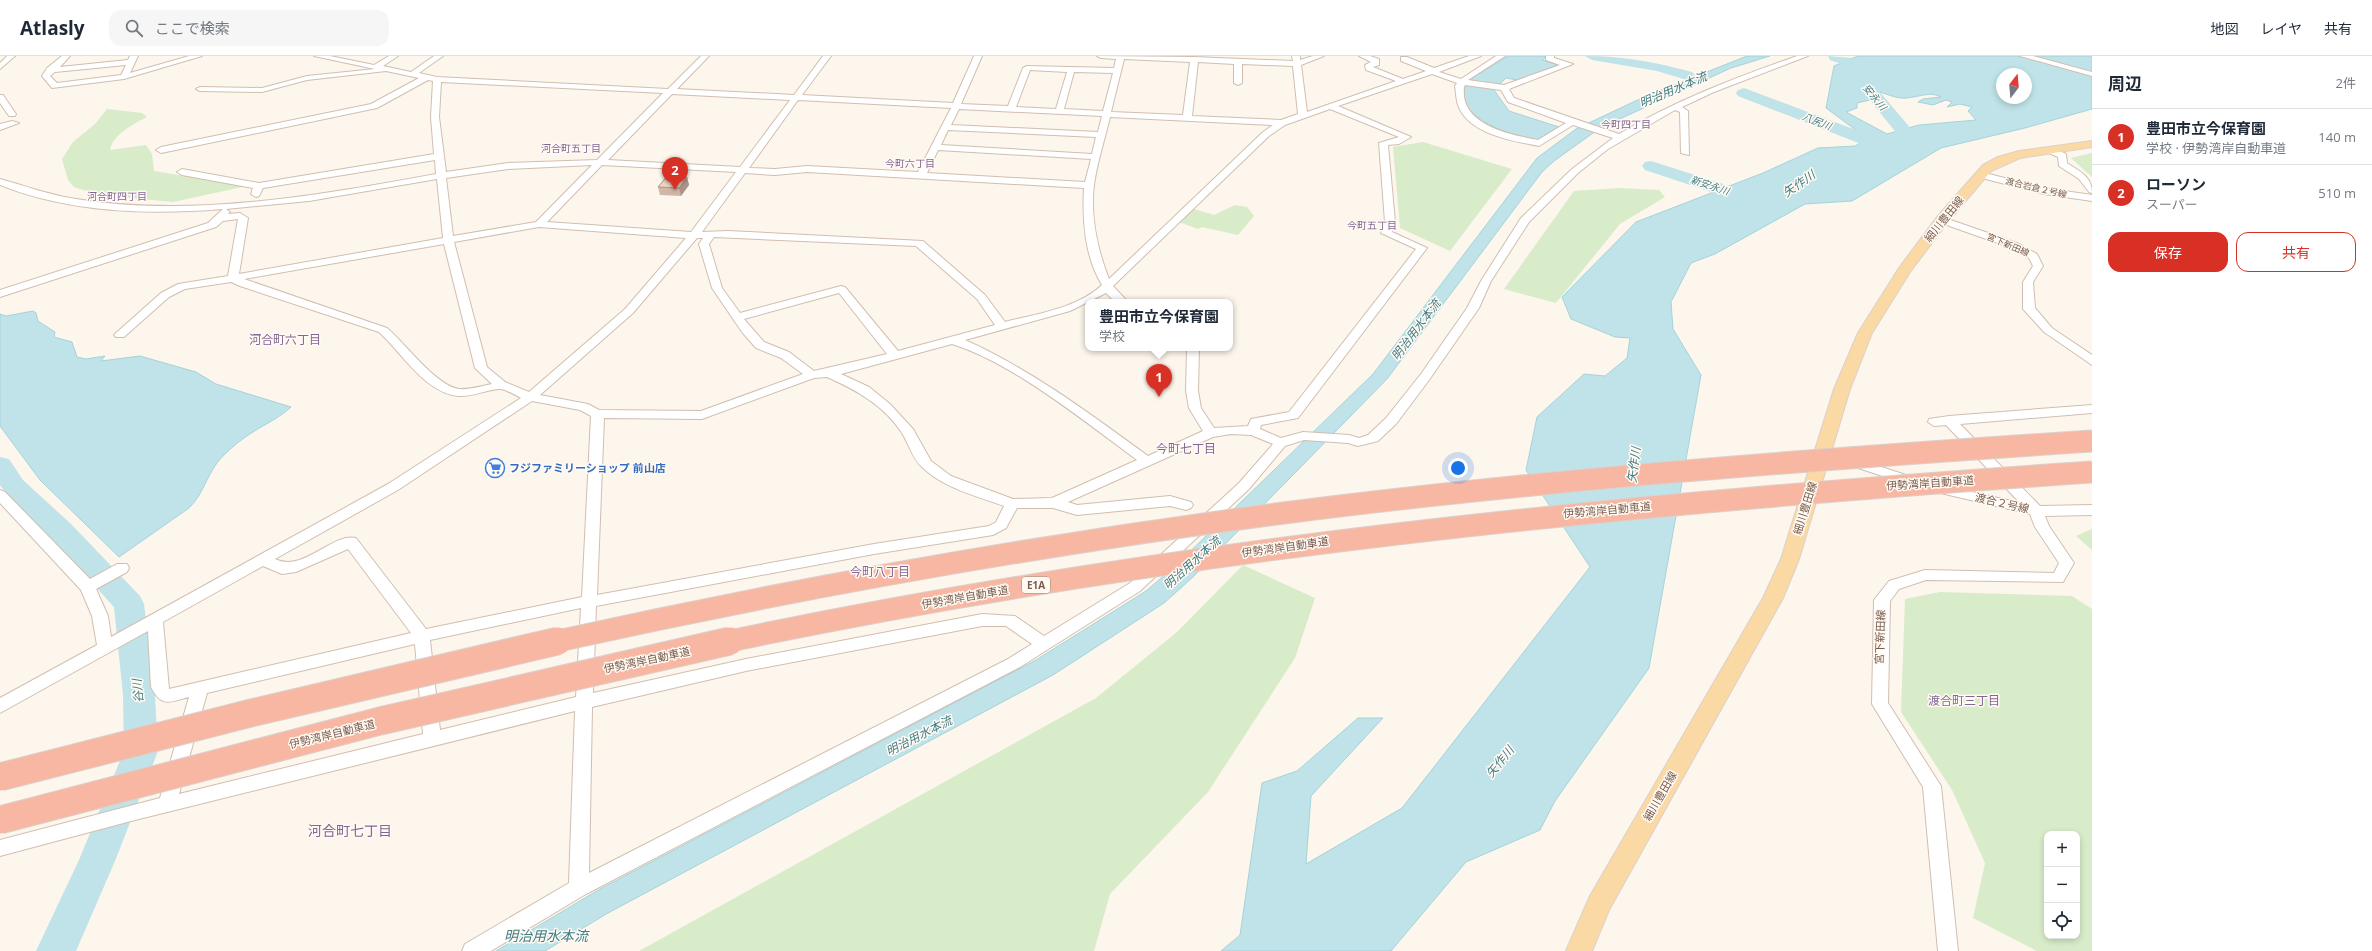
<!DOCTYPE html>
<html lang="ja">
<head>
<meta charset="utf-8">
<style>
  :root { --surface:#fff; --page:#f6f6f7; --text:#1f2937; --muted:#747a83; --line:#e0e1e3; --accent:#d93025 }
  body { margin:0; font-family:"Open Sans","Noto Sans JP",sans-serif; background:var(--page); color:var(--text) }
  .controls { position:absolute; right:12px; bottom:12px; display:grid; overflow:hidden; border-radius:8px; box-shadow:0 2px 6px #0003 }
  .controls button { width:36px; height:36px; display:grid; place-items:center; padding:0; border:0; border-bottom:1px solid var(--line); background:var(--surface); color:var(--text); font:20px sans-serif }
  .compass { position:absolute; left:1996px; top:12px; width:36px; height:36px; border-radius:50%; background:var(--surface); box-shadow:0 2px 6px #0003; rotate:16deg }
  .you { position:absolute; left:1458px; top:412px; width:14px; height:14px; margin:-10px; border:3px solid #fff; border-radius:50%; background:#1a73e8; box-shadow:0 0 0 6px #1a73e833 }
  .badge { display:grid; place-items:center; width:26px; height:26px; border-radius:50%; background:var(--accent); color:#fff; font-size:13px; font-weight:700 }
  .pin { position:absolute; translate:-50% -33px; filter:drop-shadow(0 1px 2px #0008) }
  .pin::after { content:''; position:absolute; top:21px; width:14px; height:12px; background:inherit; clip-path:polygon(0 0,100% 0,50% 100%) }
  .popup { position:absolute; left:1085px; top:243px; width:148px; height:52px; box-sizing:border-box; display:grid; place-content:center; border-radius:8px; background:var(--surface); filter:drop-shadow(0 1px 3px #0005); font-size:13px; white-space:nowrap; color:var(--muted) }
  .popup b { font-size:15px; color:var(--text) }
  .popup::after { content:''; position:absolute; left:50%; top:100%; margin-left:-8px; border:8px solid transparent; border-top-color:var(--surface) }
  .list { margin:0; padding:0; list-style:none }
  h2 { display:flex; justify-content:space-between; align-items:center; height:52px; margin:0; padding:0 16px; font-size:17px }
  h2 small { font-size:13px; font-weight:400; color:var(--muted) }
  .list li { display:grid; grid-template-columns:26px 1fr auto; gap:12px; align-items:center; box-sizing:border-box; height:56px; padding:0 16px; border-top:1px solid var(--line) }
  .list b { display:block; font-size:15px; white-space:nowrap }
  .list p { margin:0; font-size:13px; white-space:nowrap; color:var(--muted) }
  .list em { font-size:13px; font-style:normal; color:var(--muted) }
  .actions { display:flex; gap:8px; padding:12px 16px }
  .actions a { flex:1; padding:9px 0; border:1px solid var(--accent); border-radius:12px; text-align:center; font-size:14px; color:var(--accent) }
  .actions .main { background:var(--accent); color:#fff }
  .icon { flex:none; width:22px; height:22px; fill:none; stroke:currentColor; stroke-width:2; stroke-linecap:round; stroke-linejoin:round }
  .map { position:relative; flex:none; width:2092px; height:895px; overflow:hidden }
  header { display:flex; align-items:center; gap:24px; box-sizing:border-box; height:56px; padding:0 20px; background:var(--surface); border-bottom:1px solid var(--line) }
  header strong { font-size:19px }
  nav { display:flex; gap:22px; margin-inline-start:auto; font-size:14px }
  .search { width:280px; height:36px; background:var(--page); display:flex; align-items:center; gap:10px; box-sizing:border-box; padding:0 14px; border-radius:12px; color:var(--muted); font-size:15px }
  main { display:flex }
  aside { flex:1; background:var(--surface) }
  .map>svg:first-child { display:block }
</style>
</head>
<body>
<header>
<strong>Atlasly</strong>
<div class="search"><svg class="icon" aria-label="search" viewBox="0 0 24 24"><circle cx="10" cy="10" r="6"/><path d="M15 15l6 6"/></svg>ここで検索</div>
<nav><a>地図</a><a>レイヤ</a><a>共有</a></nav>
</header>
<main>
<div class="map">
<svg width="2092" height="895" viewBox="0 0 2092 895">
  <rect width="100%" height="100%" fill="#fdf6ec"/>
  <g fill="#d8ecc9" fill-rule="evenodd">
    <path d="M107,53l35,4 5,4c-13,7 -34,17 -37,33l36,-5 6,9 2,17 93,15 -74,16 -74,-7 -25,-8 -6,-7 -6,-21 11,-17 22,-18z"/>
    <polygon points="1423,86 1512,113 1450,195 1400,172 1393,91"/>
    <polygon points="2092,97 2092,121 2071,102"/>
    <polygon points="1620,132 1659,134 1665,141 1620,168 1556,247 1504,233 1574,135"/>
    <polygon points="1235,149 1247,151 1254,160 1238,179 1202,171 1198,173 1179,166 1194,153 1214,159"/>
    <polygon points="2092,473 2092,494 2076,480"/>
    <polygon points="1243,509 1315,542 1295,602 1208,736 1110,838 1094,895 639,895 1096,642 1177,576"/>
    <path d="M1940,536l132,4 20,13v342h-55l-64,-33 12,-55 -33,-73 -51,-78 4,-113zM2047,778h30v102h-30z"/>
  </g>
  <g fill="#bfe3e8" stroke="#a5d3da" fill-rule="evenodd">
    <path d="M1508,0h34l4,1 -4,3 16,5 -41,15 -11,-2 -12,12 15,21 50,16 -24,14c-30,-9 -48,-13 -71,-36v-17l10,-11z"/>
    <polygon points="1747,0 1770,0 1731,12 1600,72 1554,105 1542,116 1387,323 1193,521 1164,547 1053,619 608,857 545,895 496,895 600,833 1036,604 1146,535 1173,512 1373,318 1537,102 1576,73 1646,40"/>
    <path d="M1858,0h234v53l-67,19 -84,20 -89,53 -47,3 -90,50 -24,9 -20,39 2,27 28,46 -52,293 -94,133 -15,29 -74,32 -75,89h-170l19,-16 22,-152 35,-12 61,-53h25l-72,78 -5,68 96,-56 188,-241 -64,-97 11,-53 47,-43 21,2 22,-18 3,-20 -15,-1 -44,-18 -9,-22 74,-75 127,-49 55,-25 37,-2 13,-7 -42,-31 8,-42zM2002,18h24v24h-24zM1880,36c9,3 18,7 27,6 12,-1 23,-7 34,-1l-18,2 -5,3 15,3 13,-5 6,2 -5,5 13,-3 12,3 -4,4 8,9 -57,5 -32,9 -41,-22 11,-4v-5l17,-4z"/>
    <path d="M33,255l3,2 2,8 17,11 -1,5 18,5 5,15 9,2 19,-3 -4,5 39,-5 56,16 20,12 75,23c-12,11 -24,16 -38,25 -10,6 -21,15 -29,23 -17,16 -19,38 -35,53l-70,49 -79,-77 -40,-54v-112l6,2z"/>
  </g>
  <g fill="none" stroke-linecap="round" stroke-linejoin="round">
    <g fill="#bfe3e8" fill-rule="evenodd">
      <path d="M1585,0c38,0 70,6 107,16l3,3 -8,5 -30,-9 -65,-11z"/>
      <polygon points="1828,0 1851,2 1918,81 1921,85 1918,89 1906,89 1841,8 1830,4"/>
      <polygon points="1744,32 1896,89 1899,93 1896,97 1884,97 1738,40 1736,37 1738,34"/>
      <polygon points="1651,105 1764,141 1766,145 1764,149 1750,149 1645,114 1642,110 1645,106"/>
      <polygon points="0,401 9,403 23,424 71,468 140,540 144,548 155,639 158,695 115,805 76,895 36,895 79,804 124,695 123,639 114,551 51,482 5,436 0,429"/>
    </g>
    <defs>
      <g id="minor">
        <polygon points="7,0 15,0 0,13 0,7"/>
        <path d="M62,0h8l-10,11 68,-7 2,-4h8l-8,17 59,-17h13l-78,23 -72,9 -10,-12 5,-8zM126,9l-5,10 -64,8 -7,-7 5,-4z"/>
        <path d="M314,0h16l44,9 15,-9h9l-15,10 28,6 23,-16h9l-24,17 18,4 231,12 33,-33h8l-32,33 117,6 29,-39h8l-29,39 151,8 21,-47h8l-21,48 47,2 15,-38 4,-2 87,2 2,-9 -15,-1 -4,-2 97,1 99,4 -1,-5h8v4l13,-4h11l-23,9 6,47 89,-31 -30,-11 -1,-5 6,-3 -12,-6h11l9,3v6l-6,2 30,12 23,-8 -25,-10v-4h6l27,11 35,-12h12l-42,16 22,7 35,-23h9l-37,24 36,5 56,-20 -14,-5v-4h8v2l19,6 -64,25 5,9 105,36c57,-34 116,-56 178,-78h11l-94,36 -32,15 6,4 1,44 -8,-2 -1,-41 -5,-2 -67,39 -30,24 -49,49 -38,59 -12,27 -50,72 -33,44 -18,17 -20,5 -10,-3 -44,-3 -19,6 -36,43 -109,102 -120,76 -434,227 -95,57h-29l3,-7 104,-61 6,-172 -444,110 -131,35v-16l160,-42 29,-101c-20,5 -27,11 -38,-10l-3,-56 -148,82v-15l97,-53 -5,-29 -11,-26 -81,-87v-13l5,2 85,87 27,-15h10l2,4 -2,4 -31,17 12,27 3,21 277,-153 133,-86c-6,-3 -14,-8 -20,-9 -9,-1 -29,8 -42,7 -33,-2 -57,-43 -80,-64l-139,-46 -9,-4 -46,7 -16,8 -45,40h-8l-2,-2 2,-2 45,-40 17,-9 50,-8 10,-57 -15,2 -7,6 -216,70v-7l208,-67 15,-14c-74,6 -153,4 -223,-24v-6c26,7 49,16 76,20 119,19 243,-4 360,-25l-1,-14 -172,28 -4,8 -3,1 -5,-3 2,-6 -71,-13 -5,-3 5,-3 77,14 175,-29 -3,-37 2,-36 -5,-1 -51,28 -216,45 -5,-3 5,-3 210,-43 48,-26 -33,-7 -79,9 -45,12 -62,-1 -4,-2 4,-2 62,1 45,-12 68,-7zM1124,3l66,3 -7,53 -72,-3zM1198,6l36,2v19l4,2 4,-2v-19l51,2 5,48 -17,6 -89,-4zM1030,14l37,2 -11,37 -40,-2zM1074,16l39,1 -10,38 -39,-2zM1432,18l25,9 -2,3c1,6 1,13 3,19 10,29 55,36 81,41l34,-21 40,13 -41,31 -51,49 -40,63 -14,27 -46,66 -35,44 -18,17 -9,3 -10,-3 -46,-3 -22,6 -21,-9 1,-4 37,-7 129,-170 -35,-16 3,-10 -7,-77 11,-1 12,-7 -73,-31zM441,26l222,11 -66,67 -89,3 -62,9 -7,-55zM1465,29l36,5 7,12 58,21 -28,17c-26,-5 -69,-13 -74,-43 0,-5 -1,-9 1,-12zM672,38l118,6 -50,67 -132,-7zM798,44l153,8 -33,64 -111,-6 -32,3 -26,-1zM959,53l143,7 -4,16 -147,-7zM1330,53l69,28 -20,6 6,79 -4,11 35,16 -127,163 -38,7 -3,7 -34,2 -13,-20 -3,-17 1,-43h-12l-1,43 3,17 14,23 -55,25c-59,-43 -116,-86 -183,-116l105,-29 36,-18 9,9h13l-15,-16 156,-150 16,-11zM1110,61l163,8 -10,7 -154,147c-11,-28 -19,-63 -15,-94 3,-23 11,-46 16,-68zM948,74l148,7 -4,17 -151,-9zM938,94l153,9 -6,23 -158,-9zM592,109l-56,57 -83,14 -7,-58 62,-9zM602,109l134,7 -45,60 -144,-10zM807,116l277,16c-2,31 1,70 18,97 -24,23 -66,29 -97,37l-20,-27 -62,-54 -195,-10 -26,1 43,-59 30,2zM437,123l6,59 -204,36 9,-56 -8,-5 -12,1 2,-2 -4,-3 83,-8zM539,171l147,11 -61,71 -96,83 -24,-10 -18,-15 -33,-125zM714,181l202,9 61,53 18,26 -97,26 -53,-64 -4,-1 -101,27 -18,-25 -13,-44zM697,182h6l-4,6 13,44 30,44 14,16 25,10 22,16 -102,37 -102,-1 -11,-6 -48,-9 93,-82zM444,188l31,124 17,16c-11,2 -22,6 -33,5 -23,-3 -54,-46 -72,-61l-143,-49zM839,237l48,61 -73,17 -25,-19 -25,-10 -20,-23zM952,288c61,19 133,78 185,116l-85,38 -39,1 -62,-23 -20,-15 -18,-32 -23,-25 -21,-17 -28,-13zM827,321c29,13 57,28 75,56 7,11 10,25 20,34 21,21 55,29 82,39l-8,16 -7,4 -115,18 -277,51 7,-177 98,1 112,-41zM532,345l48,9 11,6 -9,181 -156,32 -70,-91c-23,-6 -53,35 -81,21l123,-69zM1231,378l20,1 22,9 -34,39 -109,100 -86,53 -29,-20 -33,-2 -236,45 -153,34 3,-87 278,-52 119,-19 13,-7 11,-20h36l24,7 93,-9 16,4 5,-2 2,-3 -2,-3 -21,-6 -93,9 -9,-3 145,-65zM348,493l63,84 -242,56 -6,-67 100,-56 19,8 14,-2zM581,552l-5,89 -136,33 -10,-90zM982,570h24l26,18 -24,15 -419,214 3,-166 154,-36zM415,588l8,90 -244,60 28,-101z"/>
        <polygon points="2020,0 2033,0 2092,16 2092,20"/>
        <polygon points="0,39 3,39 16,58 15,60 9,60 0,47"/>
        <polygon points="12,65 19,67 0,74 0,68"/>
        <path d="M2047,92h6l13,6 1,9c12,8 25,13 25,30l-3,-1 -10,-13 -20,-13 -1,-9 -11,-5z"/>
        <polygon points="1981,116 2044,132 2092,139 2092,145 2044,138 1978,121 1976,119"/>
        <polygon points="1942,161 2017,187 2037,198 2043,210 2033,226 2035,252 2052,272 2092,299 2092,309 2044,276 2023,253 2023,226 2033,210 2029,202 2009,191 1938,166 1937,164"/>
        <polygon points="2092,349 2092,357 1960,368 2040,450 2092,449 2092,459 2045,460 2049,470 2074,507 2063,526 1926,524 1899,533 1890,545 1888,647 1941,730 1958,895 1938,895 1923,731 1872,648 1874,544 1889,525 1925,514 2054,517 2059,507 2035,471 2030,458 1932,435 1930,432 1932,429 1937,428 2020,447 1946,369 1934,370 1928,366 1929,363 1949,360"/>
        <polygon points="1851,401 1918,423 1920,426 1913,430 1846,408 1844,405"/>
      </g>
      <polygon id="major" points="2092,85 2092,91 2020,102 1991,115 1947,167 1910,216 1872,277 1850,333 1799,503 1783,542 1609,854 1592,895 1566,895 1590,840 1763,542 1781,503 1834,333 1858,277 1899,212 1937,161 1983,109 1998,101 2019,95"/>
    </defs>
    <use href="#minor" stroke="#d1beb0" stroke-width="2"/>
    <use href="#major" stroke="#dad1cd" stroke-width="2"/>
    <use href="#minor" fill="#fff" fill-rule="evenodd"/>
    <use href="#major" fill="#fbd9a5" fill-rule="evenodd"/>
    <defs>
      <g id="highway-bridge-far1">
        <path d="M553,586c239,-53 480,-96 723,-128 271,-35 543,-55 816,-73"/>
        <path d="M725,586c451,-95 908,-139 1367,-170"/>
      </g>
      <g id="highway-bridge">
        <polyline points="0,721 251,657 558,585"/>
        <polyline points="0,764 380,665 730,585"/>
      </g>
    </defs>
    <use href="#highway-bridge-far1" stroke="#dad1cd" stroke-width="23" stroke-linecap="butt"/>
    <use href="#highway-bridge" stroke="#dad1cd" stroke-width="29" stroke-linecap="butt"/>
    <use href="#highway-bridge-far1" stroke="#f7b7a3" stroke-width="21"/>
    <use href="#highway-bridge" stroke="#f7b7a3" stroke-width="27"/>
  </g>
  <polygon fill="#d1b7a8" points="687,121 689,129 681,140 660,139 658,131"/>
  <polygon fill="#aa9588" points="687,121 689,129 681,140 679,132"/>
  <polygon fill="#f3d5c3" stroke="#aa9588" points="668,119 687,121 679,132 658,131"/>
  <defs>
    <symbol id="supermarket-ring" viewBox="-11 -11 22 22"><circle r="9.5" fill="#fffaf3" stroke="#3f7fe0" stroke-width="1.5"/><path d="M-6-5.5h2.5l.6 2H6L4.5 2H-2.5L-4.4-4H-6ZM-1.5 3.2a1.3 1.3 0 1 0 .1 0ZM3 3.2a1.3 1.3 0 1 0 .1 0Z" fill="#3f7fe0"/></symbol>
  </defs>
  <g fill-rule="evenodd">
    <use href="#supermarket-ring" x="484" y="401" width="22" height="22"/>
  </g>
  <g text-anchor="middle" stroke-width="3" stroke-linejoin="round" paint-order="stroke">
    <g font-size="9" fill="#7a5c4d" stroke="#fffaf3">
      <text transform="translate(2036 132) rotate(13)" y="3">渡合岩倉２号線</text>
      <text transform="translate(2008 189) rotate(23)" y="3">宮下新田線</text>
    </g>
    <g font-size="10" font-style="italic" fill="#437c86" stroke="#fffaf3">
      <text transform="translate(1875 41) rotate(50)" y="4">安永川</text>
      <text transform="translate(1817 65) rotate(21)" y="4">八尻川</text>
      <text transform="translate(1710 129) rotate(18)" y="4">新安永川</text>
    </g>
    <g font-size="10" fill="#846695" stroke="#fffaf3">
      <text x="1626" y="72">今町四丁目</text>
      <text x="571" y="96">河合町五丁目</text>
      <text x="910" y="111">今町六丁目</text>
      <text x="117" y="144">河合町四丁目</text>
      <text x="1372" y="173">今町五丁目</text>
    </g>
    <rect fill="#fffaf3" stroke="#a28b7f" stroke-width="1" x="1022" y="521" width="28" height="16" rx="3"/>
    <g font-size="10" font-weight="bold" fill="#7a5c4d">
      <text x="1036" y="533">E1A</text>
    </g>
    <g font-size="11" fill="#7a5c4d" stroke="#fffaf3">
      <text transform="translate(1944 163) rotate(-51)" y="4">細川豊田線</text>
      <text transform="translate(1930 427) rotate(-4)" y="4">伊勢湾岸自動車道</text>
      <text transform="translate(2002 447) rotate(13)" y="4">渡合２号線</text>
      <text transform="translate(1805 452) rotate(-73)" y="4">細川豊田線</text>
      <text transform="translate(1607 454) rotate(-5)" y="4">伊勢湾岸自動車道</text>
      <text transform="translate(1285 491) rotate(-8)" y="4">伊勢湾岸自動車道</text>
      <text transform="translate(965 541) rotate(-10)" y="4">伊勢湾岸自動車道</text>
      <text transform="translate(1880 581) rotate(-88)" y="4">宮下新田線</text>
      <text transform="translate(647 604) rotate(-12)" y="4">伊勢湾岸自動車道</text>
      <text transform="translate(332 678) rotate(-14)" y="4">伊勢湾岸自動車道</text>
      <text transform="translate(1660 740) rotate(-60)" y="4">細川豊田線</text>
    </g>
    <g font-size="11" font-weight="bold" fill="#366cbe" stroke="#fffaf3" text-anchor="start">
      <text x="509" y="416">フジファミリーショップ 前山店</text>
    </g>
    <g font-size="12" font-style="italic" fill="#437c86" stroke="#fffaf3">
      <text transform="translate(1673 34) rotate(-23)" y="4">明治用水本流</text>
      <text transform="translate(1799 128) rotate(-35)" y="4">矢作川</text>
      <text transform="translate(1416 274) rotate(-53)" y="4">明治用水本流</text>
      <text transform="translate(1634 409) rotate(-83)" y="4">矢作川</text>
      <text transform="translate(1192 507) rotate(-42)" y="4">明治用水本流</text>
      <text transform="translate(138 635) rotate(-95)" y="4">谷川</text>
      <text transform="translate(919 680) rotate(-27)" y="4">明治用水本流</text>
      <text transform="translate(1500 706) rotate(-51)" y="4">矢作川</text>
    </g>
    <g font-size="12" fill="#846695" stroke="#fffaf3">
      <text x="285" y="288">河合町六丁目</text>
      <text x="1186" y="397">今町七丁目</text>
      <text x="880" y="520">今町八丁目</text>
      <text x="1964" y="649">渡合町三丁目</text>
    </g>
    <g font-size="14" fill="#846695" stroke="#fffaf3">
      <text x="350" y="780">河合町七丁目</text>
    </g>
    <g font-size="14" font-style="italic" fill="#437c86" stroke="#fffaf3">
      <text x="546" y="885">明治用水本流</text>
    </g>
  </g>
</svg>
<div class="controls">
<button>+</button>
<button>−</button>
<button><svg class="icon" aria-label="locate" viewBox="0 0 24 24"><circle cx="12" cy="12" r="6"/><path d="M12 2v4M12 18v4M2 12h4M18 12h4"/></svg></button>
</div>
<svg class="compass" viewBox="-18 -18 36 36"><path d="M0-13l5 13h-10z" fill="#e53935"/><path d="M0 13l5-13h-10z" fill="#747a83"/></svg>
<div class="you"></div>
<div class="pin badge" style="left:1159px;top:341px">1</div>
<div class="popup"><b>豊田市立今保育園</b>学校</div>
<div class="pin badge" style="left:675px;top:134px">2</div>
</div>
<aside>
<h2>周辺<small>2件</small></h2>
<ul class="list">
<li><span class="badge">1</span><div><b>豊田市立今保育園</b><p>学校 · 伊勢湾岸自動車道</p></div><em>140 m</em></li>
<li><span class="badge">2</span><div><b>ローソン</b><p>スーパー</p></div><em>510 m</em></li>
</ul>
<div class="actions"><a class="main">保存</a><a>共有</a></div>
</aside>
</main>
</body>
</html>
